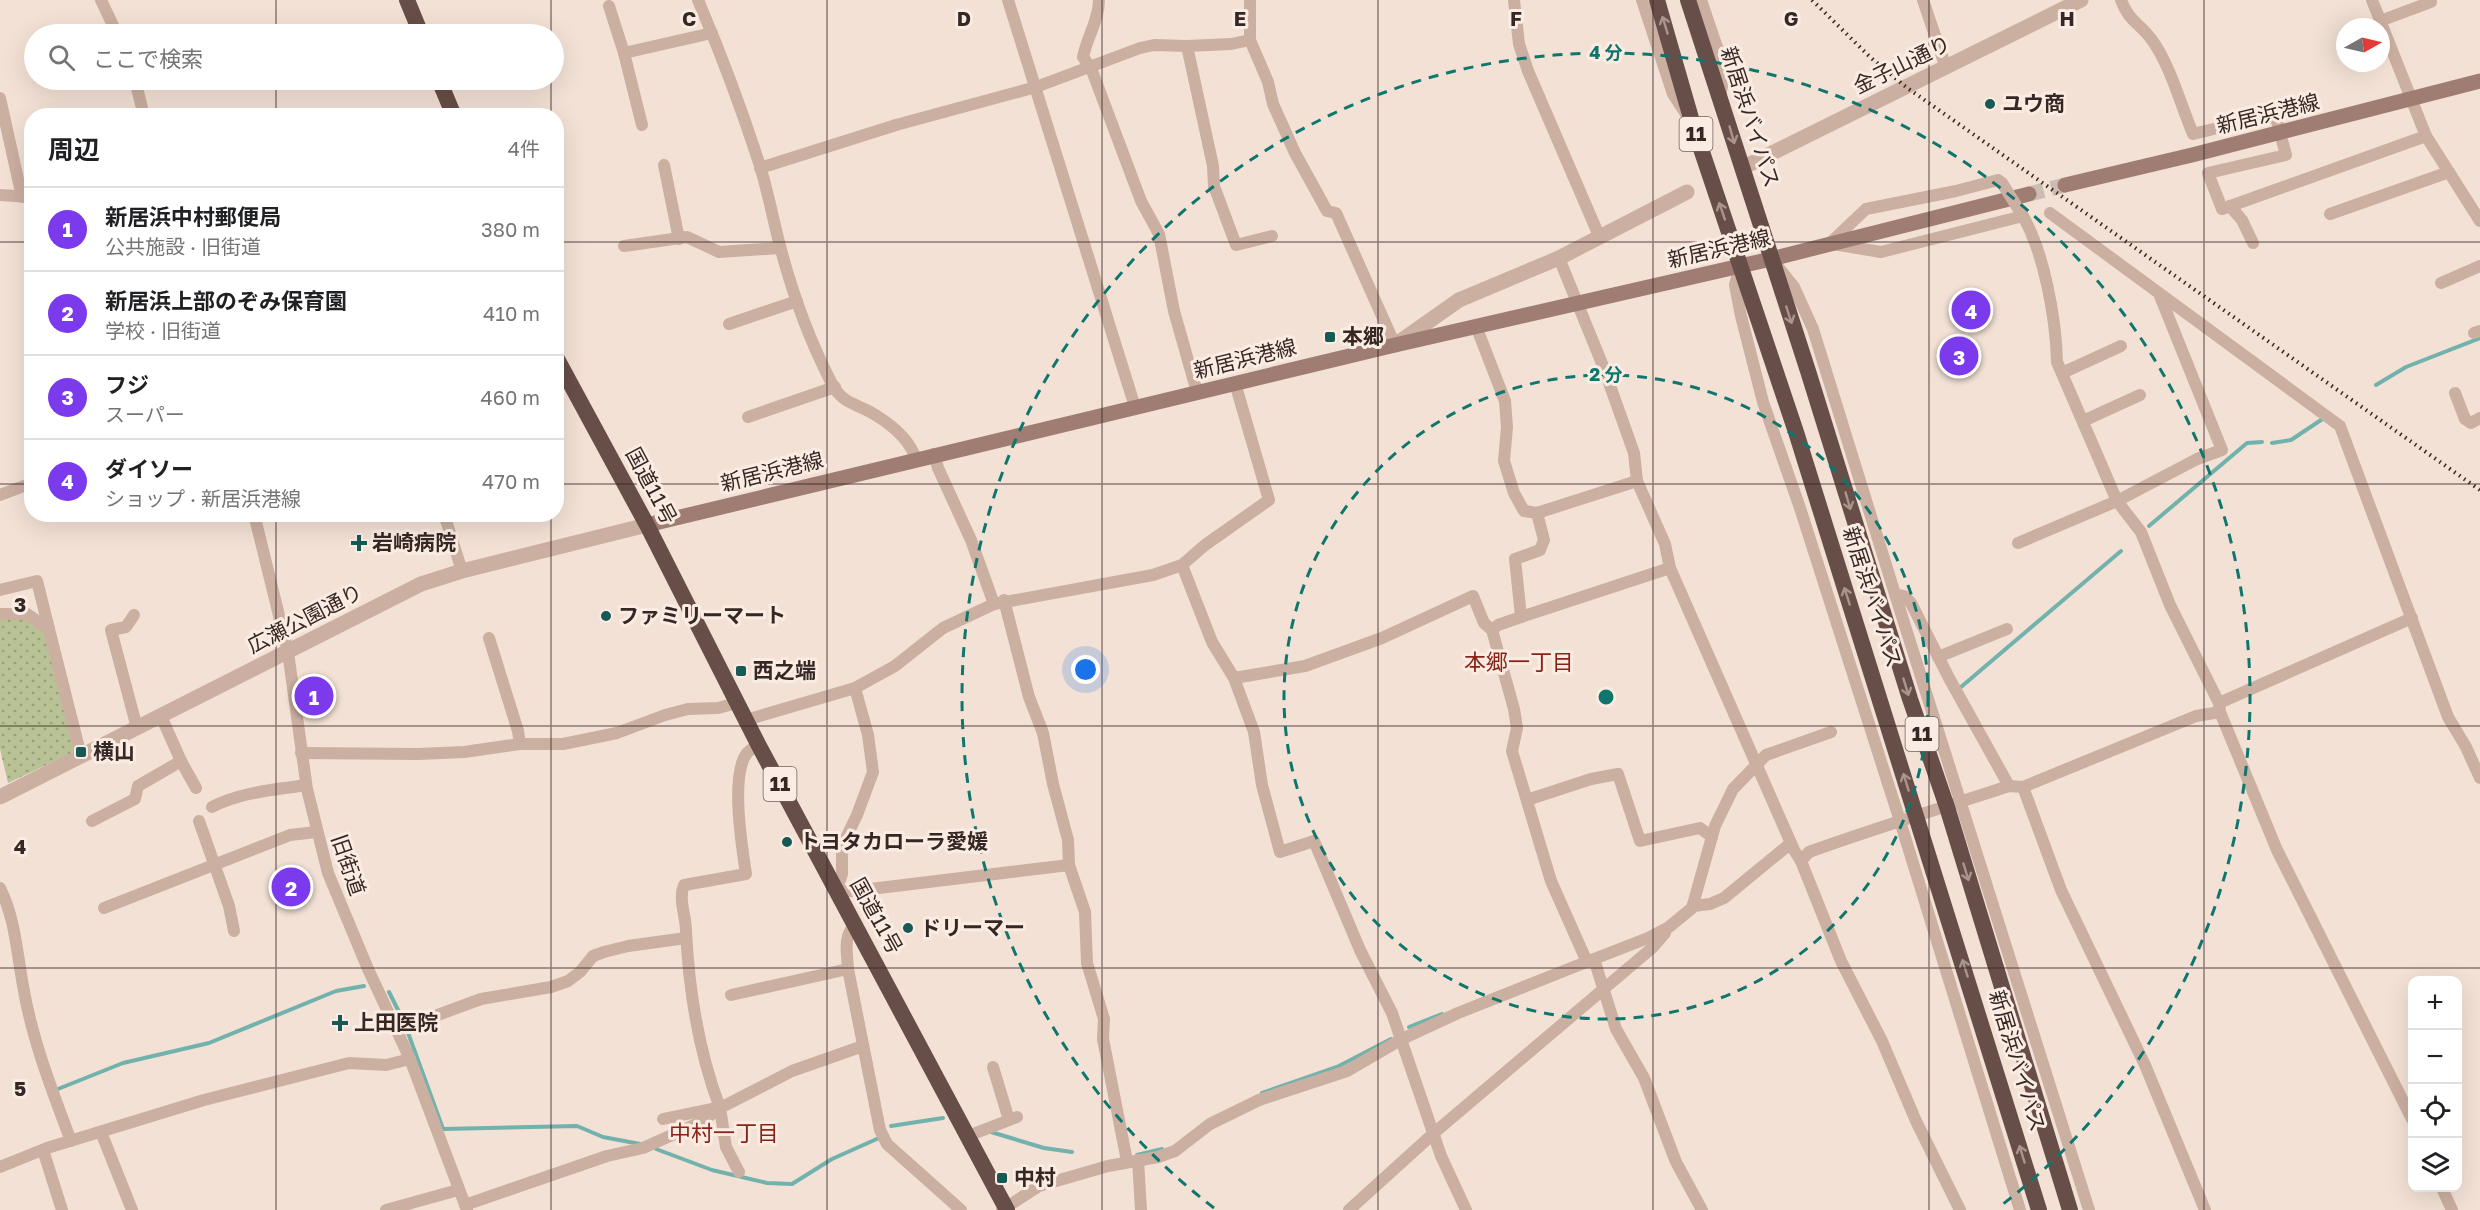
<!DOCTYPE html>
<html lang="ja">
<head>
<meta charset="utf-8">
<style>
  :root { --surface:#fff; --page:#f2f2f2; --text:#202124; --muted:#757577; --line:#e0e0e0; --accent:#7c3aed }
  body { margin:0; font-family:"Golos Text","Noto Sans JP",sans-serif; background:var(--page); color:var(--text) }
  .controls { position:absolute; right:18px; bottom:18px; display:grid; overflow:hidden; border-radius:12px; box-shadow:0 6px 24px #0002 }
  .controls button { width:54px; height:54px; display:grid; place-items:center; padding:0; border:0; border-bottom:2px solid var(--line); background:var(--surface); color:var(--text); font:30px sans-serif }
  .compass { position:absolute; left:2336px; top:18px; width:54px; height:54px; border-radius:50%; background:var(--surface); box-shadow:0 6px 24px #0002; rotate:82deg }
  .you { position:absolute; left:1086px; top:670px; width:21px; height:21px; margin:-15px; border:4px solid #fff; border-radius:50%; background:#1a73e8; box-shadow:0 0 0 9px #1a73e833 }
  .badge { display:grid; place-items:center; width:39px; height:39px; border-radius:50%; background:var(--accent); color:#fff; font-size:20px; font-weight:700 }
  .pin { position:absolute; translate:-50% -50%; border:3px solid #fff; box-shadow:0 2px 6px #0006 }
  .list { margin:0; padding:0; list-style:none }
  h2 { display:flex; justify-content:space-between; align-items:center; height:78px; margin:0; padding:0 24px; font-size:26px }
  h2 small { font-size:20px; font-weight:400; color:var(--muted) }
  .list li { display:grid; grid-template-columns:39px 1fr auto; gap:18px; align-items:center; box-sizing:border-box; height:84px; padding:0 24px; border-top:2px solid var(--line) }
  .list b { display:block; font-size:22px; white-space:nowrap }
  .list p { margin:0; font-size:20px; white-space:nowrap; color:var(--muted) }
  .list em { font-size:20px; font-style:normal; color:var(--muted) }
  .icon { flex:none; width:33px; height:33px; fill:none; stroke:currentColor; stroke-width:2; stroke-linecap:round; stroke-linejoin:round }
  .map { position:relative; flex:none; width:2480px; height:1210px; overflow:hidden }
  .search { position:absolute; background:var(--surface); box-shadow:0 6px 24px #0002; left:24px; top:24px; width:540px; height:66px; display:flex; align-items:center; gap:15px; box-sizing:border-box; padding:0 21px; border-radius:33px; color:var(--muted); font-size:22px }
  .panel { position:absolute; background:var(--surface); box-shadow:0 6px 24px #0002; left:24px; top:108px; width:540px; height:414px; border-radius:24px }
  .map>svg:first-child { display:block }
</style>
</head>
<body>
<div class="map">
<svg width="2480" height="1210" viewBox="0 0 2480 1210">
  <defs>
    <pattern id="green-dots" width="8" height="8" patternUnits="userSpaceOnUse" patternTransform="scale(1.5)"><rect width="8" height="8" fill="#b9c295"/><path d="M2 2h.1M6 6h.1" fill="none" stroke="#979e79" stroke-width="1.8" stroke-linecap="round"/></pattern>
  </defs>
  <rect width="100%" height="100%" fill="#f3e1d5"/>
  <polygon fill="url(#green-dots)" points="27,618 44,629 74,752 8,783 0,749 0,619"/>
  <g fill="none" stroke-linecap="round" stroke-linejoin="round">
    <g stroke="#72b2ac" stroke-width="4">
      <polyline points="2376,385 2406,367 2480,338"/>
      <polyline points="2272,443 2291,440 2324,418"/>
      <polyline points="2149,526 2247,443 2262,442"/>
      <polyline points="1961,687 2121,551"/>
      <polyline points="389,992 401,1016"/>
      <polyline points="1409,1027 1442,1014"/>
      <polyline points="407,1030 443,1129 577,1126 603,1137 640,1144"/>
      <polyline points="58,1089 123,1063 209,1043 336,991 364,986"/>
      <polyline points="1262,1093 1337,1067 1391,1039"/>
      <polyline points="891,1126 943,1118"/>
      <polyline points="991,1132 1044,1148 1072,1152"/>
      <polyline points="656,1149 712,1170 767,1183 792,1184 832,1159 879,1138"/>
      <polyline points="1137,1155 1162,1149"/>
    </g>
    <polyline stroke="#cdbcb2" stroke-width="15" stroke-dasharray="15 8" stroke-linecap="butt" points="2029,194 2065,185"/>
    <g stroke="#cbafa1" stroke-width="12">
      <polyline points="101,0 117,34"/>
      <path d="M698,0c23,54 44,110 62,166 8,26 13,53 20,80 12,46 29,93 51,136 12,24 27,21 46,34 16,10 33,25 39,43"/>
      <polyline points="1008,0 1135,407"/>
      <path d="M1099,0c0,20 -12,37 -16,57l8,11 50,133 18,33 15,77 23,81"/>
      <polyline points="1250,0 1250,40 1268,82 1273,104 1295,153 1327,211 1336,213 1395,345"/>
      <polyline points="1514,0 1519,44 1528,71 1600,238"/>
      <polyline points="1642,0 1673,94 1686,114"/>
      <polyline points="1701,0 1725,71 1720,96"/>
      <polyline points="1923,0 1946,68"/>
      <path d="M2121,0c8,22 19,23 31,40 19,27 28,63 41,94l82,-20 11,41 -78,18 14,36 204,-73"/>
      <polyline points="2372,0 2426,136 2480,221"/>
      <polyline points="609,6 624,53"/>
      <polyline points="2380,21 2431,2"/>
      <polyline points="1250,40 1231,44 1187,46 1213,166 1214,186 1236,245 1272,236"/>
      <polyline points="135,80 144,116"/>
      <polyline points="0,98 22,197"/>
      <polyline points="642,125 624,53 712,33"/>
      <polyline points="664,165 679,239"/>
      <polyline points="760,168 896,125 1036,87 1140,48 1154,45 1187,46"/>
      <polyline points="0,195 32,197"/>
      <polyline points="2230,206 2242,220 2253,243"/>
      <path d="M2021,213c23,37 35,106 36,149l60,139 24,31 29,73 49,98 1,9 57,138 135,269"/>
      <polyline points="2050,213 2340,426 2448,717 2466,747 2480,778"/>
      <polyline points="2330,214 2449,172"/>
      <polyline points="1829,244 1866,209 1956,191 1998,180 2002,183"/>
      <polyline points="1833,244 1881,252 2023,216"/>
      <polyline points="624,246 687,237 719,252 780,248"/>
      <polyline points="1559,258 1603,366 1634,453 1637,481 1665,544 1670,568 1794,850 1801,861 1841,961 1882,1041 1916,1121 1960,1210"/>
      <polyline points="1740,266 1735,285 1741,316 1763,402 1800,508 1900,821 2020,1210"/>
      <path d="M1778,267l16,20 19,42 82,265 9,2 7,7 38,75 60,108c-67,22 -134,42 -200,66l-8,9"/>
      <polyline points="2441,283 2480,266"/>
      <polyline points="729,324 797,301"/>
      <polyline points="1476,326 1505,401 1507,427 1504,461 1514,493 1524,511 1537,513 1637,481"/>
      <polyline points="2474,333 2480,331"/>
      <polyline points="2062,373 2121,346"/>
      <polyline points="2455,393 2465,419 2471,423 2480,418"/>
      <polyline points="748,417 835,387"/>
      <polyline points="2083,421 2140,395"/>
      <polyline points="934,454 938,468 971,540 994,604"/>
      <polyline points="0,495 32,483"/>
      <polyline points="254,514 288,652 307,789 328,873 368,969 410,1059 467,1210"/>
      <polyline points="444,514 462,571"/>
      <polyline points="2018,543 2117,501 2197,459 2222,450 2160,296"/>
      <polyline points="1182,565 1212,642 1234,678 1254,732 1262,785 1280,852 1314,841 1360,950 1392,1013 1441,1156 1466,1210"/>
      <polyline points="0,590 37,581 49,629"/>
      <polyline points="1895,594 2089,1210"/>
      <polyline points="1004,600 1029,697 1043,733 1053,784 1068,840 1069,865 1085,912 1087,963 1104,1019 1103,1039 1127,1161"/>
      <polyline points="0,614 27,614 49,629 81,756"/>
      <polyline points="134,615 126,627 111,630 137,728"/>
      <polyline points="1521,617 1515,559 1540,550 1544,540 1537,513"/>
      <polyline points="1492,630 1514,709 1517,728 1512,751 1551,881 1587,962"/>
      <polyline points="489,638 518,731 520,744"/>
      <polyline points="1938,657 2007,629"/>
      <polyline points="1234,678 1305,666 1382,638 1473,596 1484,623 1492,630 1498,625 1521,617 1670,568"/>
      <polyline points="855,688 868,735 873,772 857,815 842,846 842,874 836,891 854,891 1069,865"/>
      <polyline points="2219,703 2412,618"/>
      <polyline points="746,720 855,688 895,666 943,628 994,604 1153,575 1182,565 1205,545 1269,500 1235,383"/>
      <polyline points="301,753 418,754 464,752 520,744 563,744 617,733 665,715 688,709 718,708 737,703"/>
      <polyline points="181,761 196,788"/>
      <polyline points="2009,786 2023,787 2061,890 2145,1065 2205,1210"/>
      <polyline points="2023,787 2196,716 2220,712"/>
      <polyline points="1527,800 1591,779 1618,774 1640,841 1700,828 1712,837"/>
      <path d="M212,807c28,-15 63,-17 94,-22"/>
      <polyline points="92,821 135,799 138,786 181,761 161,716"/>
      <polyline points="199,821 229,906 234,931"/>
      <path d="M0,888c16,32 17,68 24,103 9,51 29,102 47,150"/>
      <polyline points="1693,906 1710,904 1724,898 1791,843"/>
      <polyline points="104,908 290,835 316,832"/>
      <path d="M855,924c-12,14 -8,27 -7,45l32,161 7,14 74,66"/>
      <polyline points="731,995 848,969"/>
      <polyline points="397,1030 481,999 551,987 568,981 580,972 593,956 604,952 628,946 686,938"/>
      <polyline points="993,1067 1009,1120"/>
      <polyline points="663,1119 716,1108"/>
      <polyline points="101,1132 132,1210"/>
      <polyline points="968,1136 1017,1117"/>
      <polyline points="43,1150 62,1210"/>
      <polyline points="1138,1160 1141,1210"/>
      <polyline points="0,1167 47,1148 204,1100 349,1063 386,1065 410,1059"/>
      <polyline points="739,1172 726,1147 720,1108 792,1071 863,1046"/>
      <polyline points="2442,1188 2452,1210"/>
      <path d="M465,1205l142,-49 36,-8 58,-26 19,-14c-22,-58 -31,-116 -34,-177 0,-15 -8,-32 -2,-46l62,-11c-4,-27 -16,-99 1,-121 3,-3 8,-6 11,-9"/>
      <polyline points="386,1210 458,1190"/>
      <polyline points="1002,1210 1039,1186 1108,1166 1158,1157 1175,1151 1210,1124 1259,1100 1347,1071 1402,1039 1458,1013 1594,959"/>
      <polyline points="1349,1210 1434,1133 1652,948 1665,933"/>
      <polyline points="1702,1210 1676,1162 1644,1078 1616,1029 1594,959 1648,938 1669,927 1692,908 1715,826 1733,789 1766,755 1831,732"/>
    </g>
    <g stroke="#cbafa1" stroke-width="15">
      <polyline points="1742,168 2081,0"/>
      <polyline points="1395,345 1459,300 1559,258 1687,192"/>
      <polyline points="0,797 421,584 462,571 647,525"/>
    </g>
    <g stroke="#9f7d72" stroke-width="15">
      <polyline points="2065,185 2192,155 2480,81"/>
      <polyline points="647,525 1395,345 1771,259 2029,194"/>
    </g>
    <g stroke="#684e48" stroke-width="16">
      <polyline points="407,0 421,34"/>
      <polyline points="1657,0 1693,125 1796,432 2039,1210"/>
      <polyline points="1688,0 1808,371 1910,699 1947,807 2070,1210"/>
      <polyline points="439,80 454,116"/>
      <polyline points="556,357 647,525 758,744 1007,1210"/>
    </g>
    <polyline stroke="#352724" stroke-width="4" stroke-dasharray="1.5 4.5" stroke-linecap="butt" points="1812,0 1870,57 1906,87 2480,490"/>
    <polyline stroke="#cbafa1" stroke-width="12" points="2002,183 2021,213"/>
  </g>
  <defs><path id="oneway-shaft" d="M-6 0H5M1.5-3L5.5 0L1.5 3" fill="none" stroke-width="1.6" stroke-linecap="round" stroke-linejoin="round" transform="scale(1.5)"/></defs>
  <g stroke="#aa958d">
    <use href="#oneway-shaft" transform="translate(1665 25) rotate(-107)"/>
    <use href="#oneway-shaft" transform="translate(1732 135) rotate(74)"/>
    <use href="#oneway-shaft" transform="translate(1722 211) rotate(-109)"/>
    <use href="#oneway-shaft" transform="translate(1789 315) rotate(72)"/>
    <use href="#oneway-shaft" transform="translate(1848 501) rotate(74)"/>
    <use href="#oneway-shaft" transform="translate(1847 596) rotate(-108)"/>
    <use href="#oneway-shaft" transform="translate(1906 687) rotate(73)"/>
    <use href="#oneway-shaft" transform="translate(1906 782) rotate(-107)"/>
    <use href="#oneway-shaft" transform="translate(1966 872) rotate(73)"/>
    <use href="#oneway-shaft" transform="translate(1965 968) rotate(-107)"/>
    <use href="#oneway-shaft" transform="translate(2022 1154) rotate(-107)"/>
  </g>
  <path fill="none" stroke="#352724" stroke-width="1.5" stroke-opacity="0.55" d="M276,0v34M551,0v34M827,0v1210M1102,0v1210M1378,0v1210M1653,0v1210M1929,0v1210M2204,0v1210M276,80v36M551,80v36M0,242h32M556,242h1924M0,484h32M556,484h1924M276,514v696M551,514v696M0,726h2480M0,968h2480"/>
  <g fill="none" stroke="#0f766e" stroke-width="3" stroke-dasharray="10 8">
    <circle cx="1606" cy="697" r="322"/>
    <path d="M1214 1208A644 644 0 1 1 1998 1208"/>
  </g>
  <g fill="#175955" stroke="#faece2" stroke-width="2">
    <circle cx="1990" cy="104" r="6"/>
    <rect x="1324" y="331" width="12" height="12" rx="3"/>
    <path d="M356 534h6v6h6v6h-6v6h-6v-6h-6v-6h6z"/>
    <circle cx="606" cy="616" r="6"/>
    <rect x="735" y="665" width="12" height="12" rx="3"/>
    <rect x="75" y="746" width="12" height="12" rx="3"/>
    <circle cx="787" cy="842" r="6"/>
    <circle cx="908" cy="928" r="6"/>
    <path d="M337 1014h6v6h6v6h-6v6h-6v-6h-6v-6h6z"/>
    <rect x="996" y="1172" width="12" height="12" rx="3"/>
  </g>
  <g text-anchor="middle" stroke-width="6" stroke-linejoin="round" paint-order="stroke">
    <g fill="#faece2" stroke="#70625d" stroke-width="1.5">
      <rect x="1679.5" y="117" width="33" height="34" rx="4.5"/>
      <rect x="1905.5" y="717" width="33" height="34" rx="4.5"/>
      <rect x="763.5" y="767" width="33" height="34" rx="4.5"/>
    </g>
    <g font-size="20" font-weight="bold" fill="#352724">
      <text x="1696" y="141">11</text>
      <text x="1922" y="741">11</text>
      <text x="780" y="791">11</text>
    </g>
    <g font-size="21" fill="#352724" stroke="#faece2">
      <text transform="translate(1902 65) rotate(-26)" y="7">金子山通り</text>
      <text transform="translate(2268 114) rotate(-14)" y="7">新居浜港線</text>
      <text transform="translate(1750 117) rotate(72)" y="7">新居浜バイパス</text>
      <text transform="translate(1719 249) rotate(-13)" y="7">新居浜港線</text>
      <text transform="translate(1245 359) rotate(-14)" y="7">新居浜港線</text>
      <text transform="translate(772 472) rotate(-14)" y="7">新居浜港線</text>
      <text transform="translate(651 486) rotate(62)" y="7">国道11号</text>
      <text transform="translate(1872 597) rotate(72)" y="7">新居浜バイパス</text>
      <text transform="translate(305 619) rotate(-27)" y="7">広瀬公園通り</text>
      <text transform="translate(348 865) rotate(71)" y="7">旧街道</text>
      <text transform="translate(876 916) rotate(61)" y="7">国道11号</text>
      <text transform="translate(2017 1061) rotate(73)" y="7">新居浜バイパス</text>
    </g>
    <g font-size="21" font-weight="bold" fill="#352724" stroke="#faece2" text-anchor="start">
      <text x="2002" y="111">ユウ商</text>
      <text x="1342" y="344">本郷</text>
      <text x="372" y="550">岩崎病院</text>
      <text x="618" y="623">ファミリーマート</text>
      <text x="753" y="678">西之端</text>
      <text x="93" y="759">横山</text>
      <text x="799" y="849">トヨタカローラ愛媛</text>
      <text x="920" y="935">ドリーマー</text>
      <text x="354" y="1030">上田医院</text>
      <text x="1014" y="1185">中村</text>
    </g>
    <g font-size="22" fill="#8a2317" stroke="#faece2">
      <text x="1519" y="670">本郷一丁目</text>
      <text x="724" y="1141">中村一丁目</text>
    </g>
  </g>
  <g font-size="20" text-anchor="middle" font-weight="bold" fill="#352724" stroke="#faece2" stroke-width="6" stroke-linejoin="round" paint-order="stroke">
    <text x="689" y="26">C</text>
    <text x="964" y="26">D</text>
    <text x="1240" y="26">E</text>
    <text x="1516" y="26">F</text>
    <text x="1791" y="26">G</text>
    <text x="2067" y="26">H</text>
    <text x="20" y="612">3</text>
    <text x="20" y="854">4</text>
    <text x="20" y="1096">5</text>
  </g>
  <circle cx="1606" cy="697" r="9" fill="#0f766e" stroke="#faece2" stroke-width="3"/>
  <g font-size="18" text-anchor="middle" font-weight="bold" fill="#0f766e" stroke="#faece2" stroke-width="6" stroke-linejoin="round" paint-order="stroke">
    <text x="1606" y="59">4 分</text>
    <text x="1606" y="381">2 分</text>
  </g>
</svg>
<div class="controls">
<button>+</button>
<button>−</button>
<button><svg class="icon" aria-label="locate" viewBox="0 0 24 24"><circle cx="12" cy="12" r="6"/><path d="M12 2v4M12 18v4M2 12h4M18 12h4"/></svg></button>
<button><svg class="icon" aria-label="layers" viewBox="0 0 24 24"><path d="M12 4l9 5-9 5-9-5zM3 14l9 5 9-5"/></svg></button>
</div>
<svg class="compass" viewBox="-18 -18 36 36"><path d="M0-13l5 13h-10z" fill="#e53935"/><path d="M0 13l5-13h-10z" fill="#757577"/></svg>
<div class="you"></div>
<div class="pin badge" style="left:314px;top:696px">1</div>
<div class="pin badge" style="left:291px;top:887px">2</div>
<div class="pin badge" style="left:1959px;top:356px">3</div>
<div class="pin badge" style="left:1971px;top:310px">4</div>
<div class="search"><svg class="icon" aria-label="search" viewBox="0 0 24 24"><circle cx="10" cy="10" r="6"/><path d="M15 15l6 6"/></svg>ここで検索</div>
<section class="panel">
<h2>周辺<small>4件</small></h2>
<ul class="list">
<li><span class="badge">1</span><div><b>新居浜中村郵便局</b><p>公共施設 · 旧街道</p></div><em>380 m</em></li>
<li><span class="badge">2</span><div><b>新居浜上部のぞみ保育園</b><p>学校 · 旧街道</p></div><em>410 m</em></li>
<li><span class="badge">3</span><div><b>フジ</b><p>スーパー</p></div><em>460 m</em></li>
<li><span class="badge">4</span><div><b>ダイソー</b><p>ショップ · 新居浜港線</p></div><em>470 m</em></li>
</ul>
</section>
</div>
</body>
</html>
